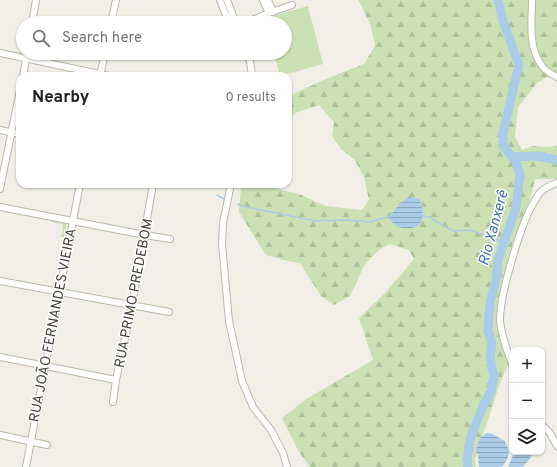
<!DOCTYPE html>
<html lang="en">
<head>
<meta charset="utf-8">
<style>
  :root { --surface:#fff; --page:#f6f6f6; --text:#222; --muted:#767676; --line:#e0e0e0 }
  body { margin:0; font-family:Overpass,sans-serif; background:var(--page); color:var(--text) }
  .controls { position:absolute; right:12px; bottom:12px; display:grid; overflow:hidden; border-radius:8px; box-shadow:0 1px 3px #0004 }
  .controls button { width:36px; height:36px; display:grid; place-items:center; padding:0; border:0; border-bottom:1px solid var(--line); background:var(--surface); color:var(--text); font:20px sans-serif }
  .list { margin:0; padding:0; list-style:none }
  h2 { display:flex; justify-content:space-between; align-items:center; height:52px; margin:0; padding:0 16px; font-size:17px }
  h2 small { font-size:13px; font-weight:400; color:var(--muted) }
  .icon { flex:none; width:22px; height:22px; fill:none; stroke:currentColor; stroke-width:2; stroke-linecap:round; stroke-linejoin:round }
  .map { position:relative; flex:none; width:557px; height:467px; overflow:hidden }
  .search { position:absolute; background:var(--surface); box-shadow:0 1px 3px #0004; left:16px; top:16px; width:276px; height:44px; display:flex; align-items:center; gap:10px; box-sizing:border-box; padding:0 14px; border-radius:22px; color:var(--muted); font-size:15px }
  .panel { position:absolute; background:var(--surface); box-shadow:0 1px 3px #0004; left:16px; top:72px; width:276px; height:116px; border-radius:12px }
  .map>svg:first-child { display:block }
</style>
</head>
<body>
<div class="map">
<svg width="557" height="467" viewBox="0 0 557 467">
  <defs>
    <pattern id="forest-firs" width="22" height="20" patternUnits="userSpaceOnUse"><rect width="22" height="20" fill="#cbe1b4"/><path d="M5 1l3.5 6h-7zM16 11l3.5 6h-7z" fill="#b0c29b"/></pattern>
    <pattern id="water-rules" width="6" height="5" patternUnits="userSpaceOnUse"><rect width="6" height="5" fill="#aacce8"/><path d="M0 2.5h6" fill="none" stroke="#8ca7bd"/></pattern>
  </defs>
  <rect width="100%" height="100%" fill="#f1efe7"/>
  <g fill="#cbe1b4">
    <polygon points="308,6 323,64 280,76 274,53 285,53 285,23 266,23 265,18"/>
    <polygon points="52,220 67,222 64,238 60,236 62,235 63,224 51,222"/>
  </g>
  <polygon fill="url(#forest-firs)" points="358,0 557,0 557,75 554,73 537,83 518,107 515,137 522,150 533,146 551,147 557,146 557,179 535,179 530,200 513,242 504,276 498,306 498,317 509,363 501,380 475,459 476,467 310,467 299,452 282,418 306,399 373,360 359,318 385,293 414,259 409,250 390,244 380,249 365,264 350,296 334,305 321,296 300,263 287,261 266,255 239,212 241,187 271,187 299,194 326,206 362,210 369,200 364,177 354,159 341,149 332,136 334,122 319,105 295,113 288,124 288,96 326,79 364,64 375,46 371,26 360,3"/>
  <g fill="url(#water-rules)">
    <path d="M408,197l12,2c4,13 6,31 -14,29 -3,0 -6,0 -9,-2 -3,-2 -6,-5 -9,-8l11,-13z"/>
    <path d="M487,433c7,0 11,5 17,7 7,12 6,16 -2,27h-23l-1,-11 -2,-7 4,-11z"/>
    <path d="M516,452h16c0,7 -6,10 -9,15h-15l5,-12z"/>
  </g>
  <g fill="none" stroke-linecap="round" stroke-linejoin="round">
    <g stroke="#aacce8" stroke-width="1.5">
      <polyline points="217,195 224,199"/>
      <polyline points="238,204 242,206 315,221 344,220 370,222 391,216"/>
      <polyline points="422,216 429,217 453,231 470,230 505,243"/>
    </g>
    <g stroke="#aacce8" stroke-width="9">
      <polyline points="512,157 537,156 557,160"/>
      <polyline points="468,467 467,459 471,436 484,404 491,391 494,376 490,358 492,343 488,331 489,313 491,298 496,280 498,260 516,208 520,175 516,162 503,145 503,133 519,65 503,21 498,0"/>
    </g>
    <defs>
      <g id="minor">
        <polyline points="220,0 225,13 231,23"/>
        <polyline points="227,0 234,18 235,23"/>
        <polyline points="263,0 269,13"/>
        <polyline points="268,0 273,12"/>
        <path d="M532,0c0,20 -4,45 8,63 3,6 11,11 17,14"/>
        <polyline points="32,23 36,0"/>
        <polyline points="111,23 116,0"/>
        <polyline points="245,23 269,13 292,5"/>
        <polyline points="0,53 109,76"/>
        <polyline points="246,53 250,61 252,76"/>
        <polyline points="23,76 27,53"/>
        <polyline points="100,76 105,53"/>
        <polyline points="0,130 20,134"/>
        <polyline points="231,184 223,223 222,244 229,321 242,381 253,407 271,430 283,453 287,467"/>
        <polyline points="0,189 20,90"/>
        <polyline points="0,207 145,235 170,239"/>
        <polyline points="0,281 169,312"/>
        <polyline points="0,357 116,380"/>
        <path d="M512,364c-5,-14 -11,-29 -12,-44 0,-16 4,-31 8,-46 7,-25 16,-59 31,-80 5,-6 11,-9 18,-11"/>
        <polyline points="113,402 116,380 132,305 153,184"/>
        <polyline points="542,425 550,433 557,446"/>
        <polyline points="0,435 47,445"/>
        <polyline points="26,467 80,184"/>
      </g>
    </defs>
    <use href="#minor" stroke="#bcb7ab" stroke-width="8"/>
    <use href="#minor" stroke="#fff" stroke-width="6"/>
  </g>
  <g text-anchor="middle" stroke-width="3" stroke-linejoin="round" paint-order="stroke">
    <g font-size="14" fill="#443f37" stroke="#fff">
      <text transform="translate(133 293) rotate(-79)" y="5">RUA PRIMO PREDEBOM</text>
      <text transform="translate(52 325) rotate(-79)" y="5">RUA JOÃO FERNANDES VIEIRA</text>
    </g>
    <g font-size="15" font-style="italic" fill="#3c73a4" stroke="#fff">
      <text transform="translate(493 228) rotate(-75)" y="5">Rio Xanxerê</text>
    </g>
  </g>
</svg>
<div class="controls">
<button>+</button>
<button>−</button>
<button><svg class="icon" aria-label="layers" viewBox="0 0 24 24"><path d="M12 4l9 5-9 5-9-5zM3 14l9 5 9-5"/></svg></button>
</div>
<div class="search"><svg class="icon" aria-label="search" viewBox="0 0 24 24"><circle cx="10" cy="10" r="6"/><path d="M15 15l6 6"/></svg>Search here</div>
<section class="panel">
<h2>Nearby<small>0 results</small></h2>
<ul class="list">
</ul>
</section>
</div>
</body>
</html>
